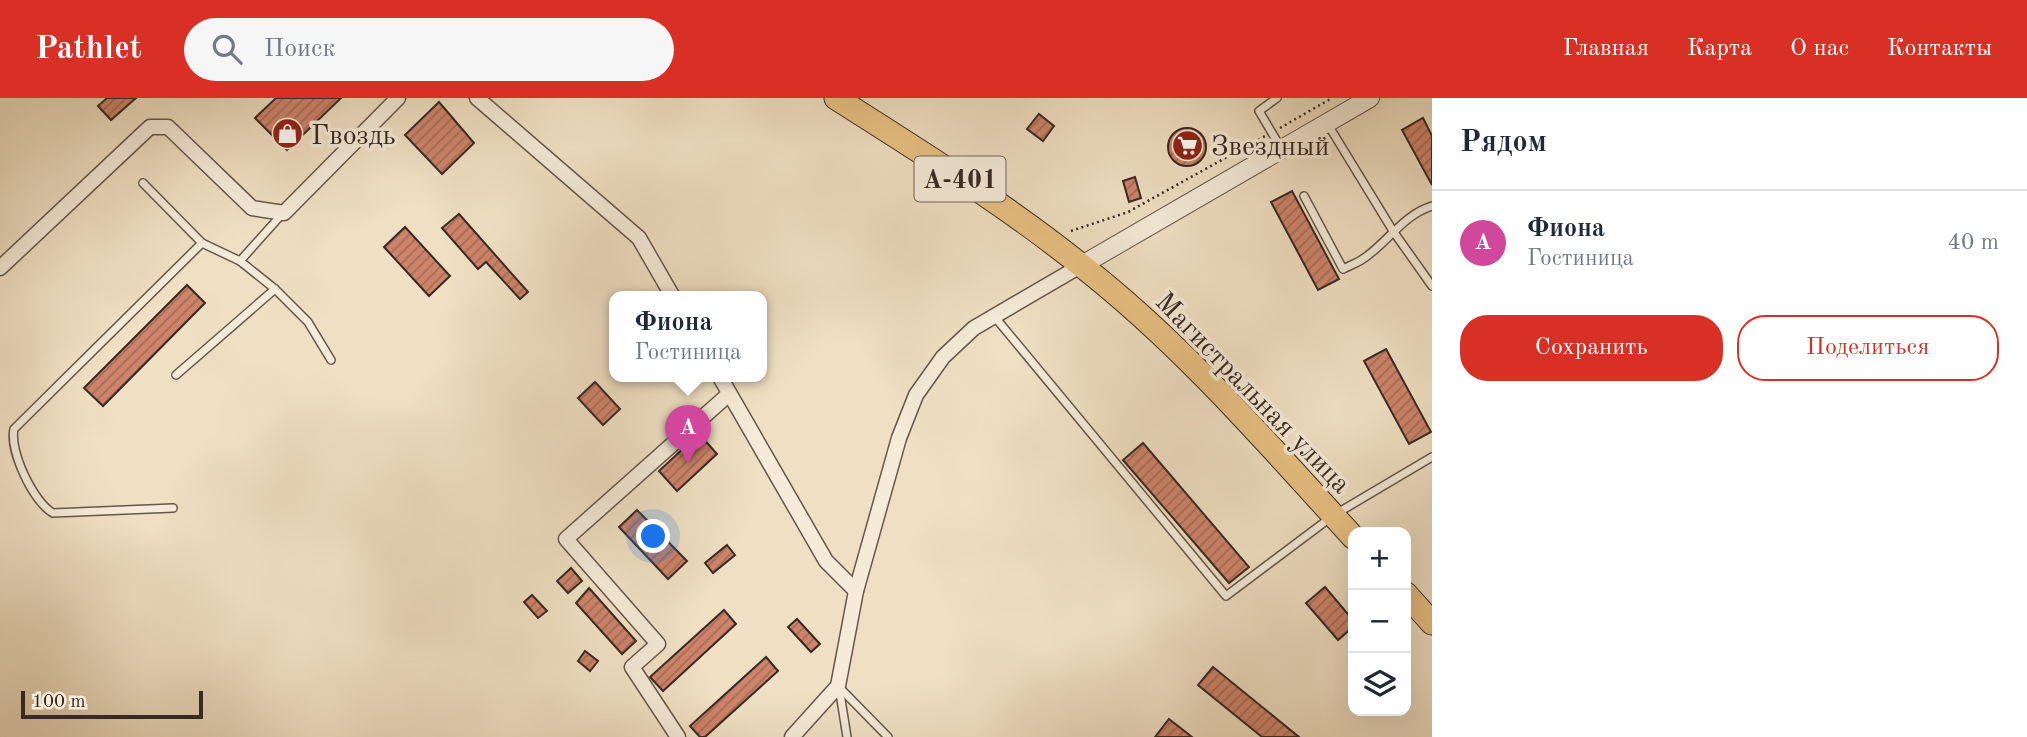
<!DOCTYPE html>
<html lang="ru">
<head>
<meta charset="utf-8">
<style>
  :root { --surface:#fff; --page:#f6f6f7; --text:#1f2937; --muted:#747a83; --line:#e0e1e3; --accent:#d93025 }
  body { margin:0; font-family:"Old Standard TT",serif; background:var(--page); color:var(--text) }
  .controls { position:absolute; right:21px; bottom:21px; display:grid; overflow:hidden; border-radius:14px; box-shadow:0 7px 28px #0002 }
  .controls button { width:63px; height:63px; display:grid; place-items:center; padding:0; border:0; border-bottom:2px solid var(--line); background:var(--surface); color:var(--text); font:35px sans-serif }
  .scale { position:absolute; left:21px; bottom:18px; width:182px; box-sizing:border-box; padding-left:7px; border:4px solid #372924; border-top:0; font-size:19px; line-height:24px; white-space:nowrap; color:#372924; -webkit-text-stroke:5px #f5ebd8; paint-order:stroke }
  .you { position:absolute; left:654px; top:439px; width:24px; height:24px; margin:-18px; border:5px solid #fff; border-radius:50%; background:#1a73e8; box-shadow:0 0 0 10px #1a73e833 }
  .badge { display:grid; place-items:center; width:46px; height:46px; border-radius:50%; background:var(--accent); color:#fff; font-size:23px; font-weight:700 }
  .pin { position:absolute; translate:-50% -58px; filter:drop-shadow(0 2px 4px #0008) }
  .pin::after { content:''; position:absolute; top:37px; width:24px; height:21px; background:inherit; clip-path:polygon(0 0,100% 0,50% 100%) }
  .popup { position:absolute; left:609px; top:193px; width:158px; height:91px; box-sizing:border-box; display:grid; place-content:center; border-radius:14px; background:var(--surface); filter:drop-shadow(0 2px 5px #0005); font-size:23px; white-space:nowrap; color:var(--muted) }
  .popup b { font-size:26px; color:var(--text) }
  .popup::after { content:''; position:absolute; left:50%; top:100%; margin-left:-14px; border:14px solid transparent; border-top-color:var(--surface) }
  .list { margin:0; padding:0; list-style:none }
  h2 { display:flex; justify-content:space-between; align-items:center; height:91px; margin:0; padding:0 28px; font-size:30px }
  h2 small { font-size:23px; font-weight:400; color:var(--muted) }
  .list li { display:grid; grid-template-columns:46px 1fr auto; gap:21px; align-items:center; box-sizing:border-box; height:105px; padding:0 28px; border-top:2px solid var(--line) }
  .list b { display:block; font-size:26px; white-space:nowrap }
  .list p { margin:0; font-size:23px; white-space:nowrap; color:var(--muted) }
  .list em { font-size:23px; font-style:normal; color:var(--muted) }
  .actions { display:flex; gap:14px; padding:21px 28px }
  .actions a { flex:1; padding:16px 0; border:2px solid var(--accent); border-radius:28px; text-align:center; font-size:24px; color:var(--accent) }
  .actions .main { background:var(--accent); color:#fff }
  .icon { flex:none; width:38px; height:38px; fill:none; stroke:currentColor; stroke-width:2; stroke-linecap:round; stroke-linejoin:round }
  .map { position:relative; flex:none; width:1432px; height:639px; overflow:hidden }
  header { display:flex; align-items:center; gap:42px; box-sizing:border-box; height:98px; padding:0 35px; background:var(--accent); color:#fff }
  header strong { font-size:33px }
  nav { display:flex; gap:38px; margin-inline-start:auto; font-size:24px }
  .search { width:490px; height:63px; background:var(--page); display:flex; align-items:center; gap:18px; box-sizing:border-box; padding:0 24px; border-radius:38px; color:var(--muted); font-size:26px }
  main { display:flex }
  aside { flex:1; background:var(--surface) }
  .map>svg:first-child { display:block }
</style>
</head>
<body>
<header>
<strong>Pathlet</strong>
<div class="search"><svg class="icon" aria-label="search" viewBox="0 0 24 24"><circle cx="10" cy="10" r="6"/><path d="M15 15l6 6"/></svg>Поиск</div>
<nav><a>Главная</a><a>Карта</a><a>О нас</a><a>Контакты</a></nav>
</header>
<main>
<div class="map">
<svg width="1432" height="639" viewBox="0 0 1432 639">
  <defs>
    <pattern id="building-hatch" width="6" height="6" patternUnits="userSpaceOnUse" patternTransform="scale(1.75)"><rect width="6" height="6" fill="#cd846a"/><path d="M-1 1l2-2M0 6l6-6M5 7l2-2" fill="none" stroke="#a76c57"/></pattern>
  </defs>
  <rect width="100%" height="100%" fill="#efe0c3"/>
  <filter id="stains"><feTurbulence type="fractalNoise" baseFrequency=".00286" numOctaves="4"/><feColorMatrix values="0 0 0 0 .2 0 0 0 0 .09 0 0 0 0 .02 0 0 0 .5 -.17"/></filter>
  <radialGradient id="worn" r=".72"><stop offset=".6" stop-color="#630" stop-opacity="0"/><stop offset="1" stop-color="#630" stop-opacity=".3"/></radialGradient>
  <g fill="url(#building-hatch)" stroke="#372924" stroke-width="2">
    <polygon points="107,0 136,0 111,22 98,8"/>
    <polygon points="276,0 341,0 287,52 255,20"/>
    <polygon points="439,4 474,45 442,76 405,37"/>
    <polygon points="1039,16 1054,28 1043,43 1027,31"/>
    <polygon points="1423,20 1432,38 1432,87 1402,32"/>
    <circle cx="1187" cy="49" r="19"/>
    <polygon points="1135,79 1141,100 1129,104 1123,83"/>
    <polygon points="1292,93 1339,181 1318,192 1271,104"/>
    <polygon points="459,116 528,194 520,201 486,164 478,171 442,130"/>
    <polygon points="405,129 450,178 429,198 384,149"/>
    <polygon points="187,187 205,205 103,308 84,290"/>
    <polygon points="1386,251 1431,334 1409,346 1364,263"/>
    <polygon points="595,284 620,311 603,327 578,300"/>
    <polygon points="699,336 717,356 677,393 659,373"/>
    <polygon points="1143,345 1249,469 1229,485 1123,362"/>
    <polygon points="637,412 687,463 668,481 619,429"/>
    <polygon points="727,447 735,457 713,475 705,465"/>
    <polygon points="571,470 582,483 568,495 557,483"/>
    <polygon points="1325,489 1353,522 1353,529 1338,542 1306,505"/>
    <polygon points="589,490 636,543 622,556 576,505"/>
    <polygon points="532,497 547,513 538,520 524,504"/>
    <polygon points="724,512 736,526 663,593 650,579"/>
    <polygon points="797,521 820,546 811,554 788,529"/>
    <polygon points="585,553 598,563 590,573 578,563"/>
    <polygon points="766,559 778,573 705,639 700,639 690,628"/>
    <polygon points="1213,569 1299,639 1262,639 1198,587"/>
    <polygon points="1169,621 1192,639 1155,639"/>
  </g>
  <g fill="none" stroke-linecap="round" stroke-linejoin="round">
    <defs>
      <g id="service">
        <polyline points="1277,0 1259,13 1281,50"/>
        <polyline points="1327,25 1393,133 1432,188"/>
        <polyline points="143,85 202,145 240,163"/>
        <path d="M1304,98l39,73c8,-4 17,-7 24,-13 22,-16 38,-42 65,-50"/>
        <polyline points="283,115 240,163 275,191 308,224 331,262"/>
        <polyline points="994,218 1226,498 1334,417 1432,359"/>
        <polyline points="176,277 275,191"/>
        <path d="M173,410l-120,5c-19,-10 -44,-62 -39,-84l188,-186"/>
        <polyline points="838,588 888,639"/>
        <polyline points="839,589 847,639"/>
      </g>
      <g id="minor">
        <polyline points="477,0 639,140 673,199"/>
        <polyline points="0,170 150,29 168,29 252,110 284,115 398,0"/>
        <polyline points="720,279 826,463 856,493"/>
        <polyline points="678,639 632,569 658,546 566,441 729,296"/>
        <polyline points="792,639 838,588 856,493 899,340 916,297 943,259 974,230 1082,167"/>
      </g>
      <polyline id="tertiary" points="1082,167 1370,0"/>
      <g id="primary">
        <path d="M836,0c83,53 169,106 246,168 101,79 185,177 271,271"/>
        <polyline points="1406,496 1432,525"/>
      </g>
    </defs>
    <use href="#service" stroke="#65574c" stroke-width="10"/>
    <use href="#minor" stroke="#65574c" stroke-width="17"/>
    <use href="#tertiary" stroke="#65574c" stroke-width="20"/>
    <use href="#primary" stroke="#372924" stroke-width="25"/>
    <g stroke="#372924" stroke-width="2.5" stroke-dasharray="2 3.5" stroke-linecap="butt">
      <polyline points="1280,30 1332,0"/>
      <polyline points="1071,133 1128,114 1265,38"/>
    </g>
    <use href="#service" stroke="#f5ebd8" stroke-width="7"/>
    <use href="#minor" stroke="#f5ebd8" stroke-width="14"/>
    <use href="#tertiary" stroke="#f5ebd8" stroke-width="18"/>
    <use href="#primary" stroke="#e8c082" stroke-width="23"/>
  </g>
  <defs>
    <symbol id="shop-disc" viewBox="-11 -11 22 22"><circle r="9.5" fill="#8f2418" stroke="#f5ebd8"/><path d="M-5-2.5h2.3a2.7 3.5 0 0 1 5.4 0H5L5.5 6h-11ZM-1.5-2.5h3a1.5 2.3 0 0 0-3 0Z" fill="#fff"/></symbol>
    <symbol id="supermarket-disc" viewBox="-11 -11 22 22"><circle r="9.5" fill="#8f2418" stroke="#f5ebd8"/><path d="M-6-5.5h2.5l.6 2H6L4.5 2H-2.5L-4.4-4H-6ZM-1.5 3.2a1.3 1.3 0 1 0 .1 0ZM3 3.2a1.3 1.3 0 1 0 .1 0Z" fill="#fff"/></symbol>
  </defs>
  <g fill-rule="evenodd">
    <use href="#shop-disc" x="270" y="18" width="35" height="35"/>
    <use href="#supermarket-disc" x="1170" y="30" width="35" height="35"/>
  </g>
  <g text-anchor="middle" stroke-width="7" stroke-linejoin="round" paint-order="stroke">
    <rect fill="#f5ebd8" stroke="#70635a" stroke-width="2" x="914.5" y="58.5" width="91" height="45" rx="5"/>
    <g font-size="26" font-weight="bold" fill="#372924">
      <text x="960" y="90">А-401</text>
    </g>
    <g font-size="28" fill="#372924" stroke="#f5ebd8" text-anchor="start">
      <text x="311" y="46">Гвоздь</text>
      <text x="1211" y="57">Звездный</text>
    </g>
    <g font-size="28" fill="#372924" stroke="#f5ebd8">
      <text transform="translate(1254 294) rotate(46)" y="10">Магистральная улица</text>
    </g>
  </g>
  <rect width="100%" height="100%" filter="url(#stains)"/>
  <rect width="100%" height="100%" fill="url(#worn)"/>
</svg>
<div class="controls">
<button>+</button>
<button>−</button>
<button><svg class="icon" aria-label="layers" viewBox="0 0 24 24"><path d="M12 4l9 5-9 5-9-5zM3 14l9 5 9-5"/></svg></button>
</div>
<div class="scale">100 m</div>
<div class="you"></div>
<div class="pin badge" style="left:688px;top:365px;background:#d1479c">A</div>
<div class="popup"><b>Фиона</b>Гостиница</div>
</div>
<aside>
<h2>Рядом<small></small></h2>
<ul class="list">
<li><span class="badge" style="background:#d1479c">A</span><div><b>Фиона</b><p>Гостиница</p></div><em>40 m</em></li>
</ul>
<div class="actions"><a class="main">Сохранить</a><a>Поделиться</a></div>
</aside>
</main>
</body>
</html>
